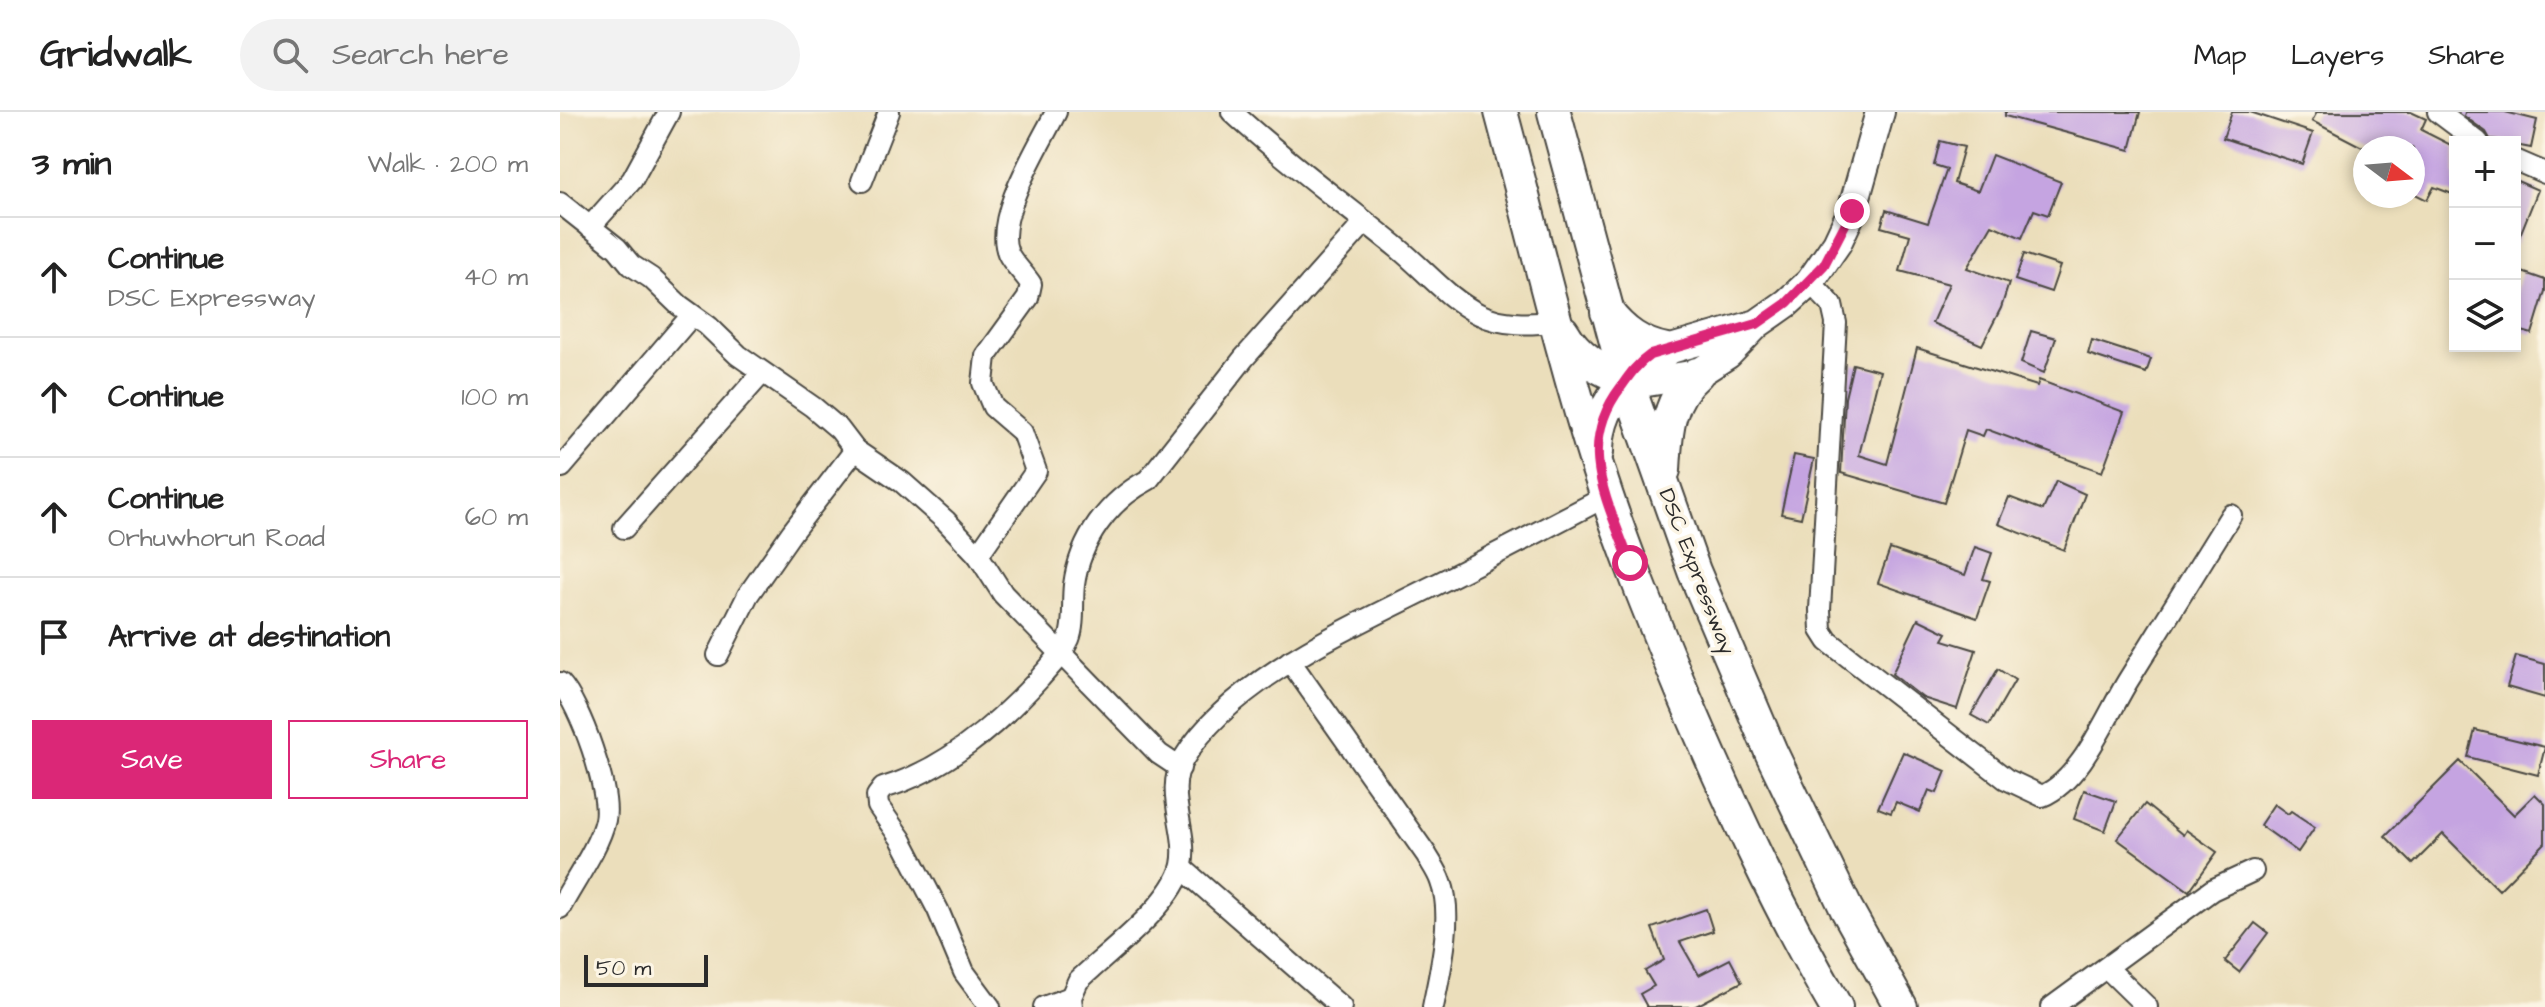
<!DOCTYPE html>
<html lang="en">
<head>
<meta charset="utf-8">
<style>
  :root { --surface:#fff; --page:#f2f2f2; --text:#222; --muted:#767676; --line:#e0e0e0; --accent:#db2777 }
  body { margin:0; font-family:"Architects Daughter",sans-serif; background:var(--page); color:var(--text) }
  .controls { position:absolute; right:24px; top:24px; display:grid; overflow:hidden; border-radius:0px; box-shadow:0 4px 12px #0003 }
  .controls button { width:72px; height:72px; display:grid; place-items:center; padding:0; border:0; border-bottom:2px solid var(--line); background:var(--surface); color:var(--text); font:40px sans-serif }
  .compass { position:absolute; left:1793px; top:24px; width:72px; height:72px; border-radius:50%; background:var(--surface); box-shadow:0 4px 12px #0003; rotate:106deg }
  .scale { position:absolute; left:24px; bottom:20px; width:124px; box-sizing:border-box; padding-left:8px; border:4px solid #2b2b2b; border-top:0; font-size:22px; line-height:28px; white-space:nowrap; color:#2b2b2b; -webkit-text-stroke:6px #fcf5e5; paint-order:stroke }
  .stop { position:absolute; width:24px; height:24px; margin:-18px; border:6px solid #db2777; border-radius:50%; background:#fff }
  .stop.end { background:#db2777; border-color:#fff; box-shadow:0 2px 8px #0008 }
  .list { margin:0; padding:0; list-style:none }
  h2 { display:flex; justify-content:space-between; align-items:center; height:104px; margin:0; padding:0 32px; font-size:34px }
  h2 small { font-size:26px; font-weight:400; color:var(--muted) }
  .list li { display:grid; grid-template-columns:52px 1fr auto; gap:24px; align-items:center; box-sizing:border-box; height:120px; padding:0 32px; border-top:2px solid var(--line) }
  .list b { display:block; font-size:30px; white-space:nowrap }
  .list p { margin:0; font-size:26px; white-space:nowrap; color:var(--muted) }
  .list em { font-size:26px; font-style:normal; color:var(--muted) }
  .actions { display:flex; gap:16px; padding:24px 32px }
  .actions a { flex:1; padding:18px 0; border:2px solid var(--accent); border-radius:0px; text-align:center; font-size:28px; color:var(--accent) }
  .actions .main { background:var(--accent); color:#fff }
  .icon { flex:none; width:44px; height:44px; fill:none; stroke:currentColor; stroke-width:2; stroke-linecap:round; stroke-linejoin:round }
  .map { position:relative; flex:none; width:1985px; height:895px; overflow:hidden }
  header { display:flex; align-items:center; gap:48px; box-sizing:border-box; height:112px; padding:0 40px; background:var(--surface); border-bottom:2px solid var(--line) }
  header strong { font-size:38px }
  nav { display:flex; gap:44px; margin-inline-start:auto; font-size:28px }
  .search { width:560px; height:72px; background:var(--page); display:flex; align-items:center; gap:20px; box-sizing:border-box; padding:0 28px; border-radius:44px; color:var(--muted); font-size:30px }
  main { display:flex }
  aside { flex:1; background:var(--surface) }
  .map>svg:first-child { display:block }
</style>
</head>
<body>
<header>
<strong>Gridwalk</strong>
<div class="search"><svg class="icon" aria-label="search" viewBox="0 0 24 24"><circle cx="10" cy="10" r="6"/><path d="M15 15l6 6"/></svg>Search here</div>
<nav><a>Map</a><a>Layers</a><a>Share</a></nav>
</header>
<main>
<aside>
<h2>3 min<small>Walk · 200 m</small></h2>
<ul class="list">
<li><svg class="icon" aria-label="ahead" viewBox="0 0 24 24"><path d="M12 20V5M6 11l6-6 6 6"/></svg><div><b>Continue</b><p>DSC Expressway</p></div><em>40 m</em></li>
<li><svg class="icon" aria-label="ahead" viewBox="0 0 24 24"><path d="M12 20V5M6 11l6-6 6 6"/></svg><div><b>Continue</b></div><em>100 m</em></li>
<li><svg class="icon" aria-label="ahead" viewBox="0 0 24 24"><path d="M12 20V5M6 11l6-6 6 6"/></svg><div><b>Continue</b><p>Orhuwhorun Road</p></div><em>60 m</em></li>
<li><svg class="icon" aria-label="arrive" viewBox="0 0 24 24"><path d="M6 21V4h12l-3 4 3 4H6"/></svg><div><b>Arrive at destination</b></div></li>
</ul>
<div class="actions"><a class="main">Save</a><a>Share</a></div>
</aside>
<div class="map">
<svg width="1985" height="895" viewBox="0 0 1985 895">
  <rect width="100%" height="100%" fill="#fcf5e5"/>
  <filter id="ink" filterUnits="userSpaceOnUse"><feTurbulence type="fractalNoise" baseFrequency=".0125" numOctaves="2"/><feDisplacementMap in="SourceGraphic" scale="16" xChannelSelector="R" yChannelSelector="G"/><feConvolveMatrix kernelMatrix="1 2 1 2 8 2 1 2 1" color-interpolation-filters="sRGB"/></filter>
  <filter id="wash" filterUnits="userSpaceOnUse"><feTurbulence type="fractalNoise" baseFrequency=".006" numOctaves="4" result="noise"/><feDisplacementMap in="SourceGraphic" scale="32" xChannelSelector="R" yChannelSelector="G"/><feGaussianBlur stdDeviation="1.8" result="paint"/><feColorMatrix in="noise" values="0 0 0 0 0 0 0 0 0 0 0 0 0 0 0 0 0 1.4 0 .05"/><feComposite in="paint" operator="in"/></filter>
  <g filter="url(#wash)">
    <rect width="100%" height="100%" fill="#ebdebb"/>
    <g id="blocks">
      <g fill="#c5a4e1">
        <polygon points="1445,0 1580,0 1570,38 1445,4"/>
        <polygon points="1672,0 1690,0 1753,21 1742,52 1663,26"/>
        <polygon points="1757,0 1851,0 1866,7 1861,18 1895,35 1895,83 1874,75 1867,88 1853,81 1853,36 1804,36 1752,9"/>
        <polygon points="1905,0 1945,0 1977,8 1971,36 1955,33 1955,30 1930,27 1926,20 1904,4"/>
        <polygon points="1380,29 1404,35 1394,71 1418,79 1432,43 1501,70 1488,103 1474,98 1462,126 1432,113 1407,156 1449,171 1441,196 1422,233 1372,211 1389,172 1340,159 1350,123 1321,115 1326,98 1368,111 1387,57 1374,53"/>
        <polygon points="1955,68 1978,78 1956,133 1955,133"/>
        <polygon points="1464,142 1500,154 1491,180 1455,168"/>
        <polygon points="1962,160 1985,168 1985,179 1972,222 1955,217 1955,181"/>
        <polygon points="1471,219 1496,226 1484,261 1461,251"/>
        <polygon points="1532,228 1591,247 1586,261 1528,242"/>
        <polygon points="1357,236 1477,274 1479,268 1564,300 1542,360 1426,317 1423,324 1406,318 1384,391 1281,361 1285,286 1293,252 1320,259 1299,343 1327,352"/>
        <polygon points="1234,343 1254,347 1241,406 1221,402"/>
        <polygon points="1496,369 1525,382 1504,438 1438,412 1449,385 1483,398"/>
        <polygon points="1415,435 1432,441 1423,467 1430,469 1417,506 1318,471 1330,437 1405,463"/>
        <polygon points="1358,507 1387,521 1383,528 1416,538 1397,597 1363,586 1332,562"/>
        <polygon points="1956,544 1985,552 1985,586 1947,575"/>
        <polygon points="1438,557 1455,568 1429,613 1411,603"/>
        <polygon points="1915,618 1985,635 1978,663 1908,645"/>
        <polygon points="1343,640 1386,659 1377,681 1369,678 1360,700 1336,690 1331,701 1318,696"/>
        <polygon points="1900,649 1954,703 1975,682 1985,692 1985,731 1939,778 1883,722 1853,752 1825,724"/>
        <polygon points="1524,678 1556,689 1545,719 1514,707"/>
        <polygon points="1585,692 1623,723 1626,718 1657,740 1629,779 1557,727"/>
        <polygon points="1714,692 1728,702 1731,699 1755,715 1738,740 1700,713"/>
        <polygon points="1146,797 1153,819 1120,830 1139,863 1170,847 1182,870 1134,895 1087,895 1080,882 1094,874 1085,859 1104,848 1092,816"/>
        <polygon points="1695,811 1708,821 1679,860 1665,849"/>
      </g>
    </g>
  </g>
  <g filter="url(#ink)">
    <use href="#blocks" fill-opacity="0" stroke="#484641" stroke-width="2"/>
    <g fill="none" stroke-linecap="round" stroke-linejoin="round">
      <defs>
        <g id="street">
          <path d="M672,0c53,49 111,91 166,136 27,22 49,50 81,66 24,12 52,10 78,8"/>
          <polyline points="1878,0 1918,30"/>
          <polyline points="1955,48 1985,61"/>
          <polyline points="302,69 329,0"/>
          <polyline points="0,91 57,136 71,153 91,166 119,193 148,214 178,243 253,295 279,317 295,338 342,370 386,409 418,443 443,482 599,642 620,656"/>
          <polyline points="30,115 72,68 109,0"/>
          <path d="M1250,170l22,23 4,18 -16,287 1,20 7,11 178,138 36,17c40,-16 65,-82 87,-117 34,-55 68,-109 102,-164"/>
          <polyline points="2,355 132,203"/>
          <polyline points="64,416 202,261"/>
          <path d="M418,443l58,-84 -14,-39 -29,-25 -10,-24 3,-27 42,-58 3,-14c-7,-11 -18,-20 -23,-31 -15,-35 32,-108 48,-141"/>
          <polyline points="158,543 188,483 232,420 295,338"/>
          <path d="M730,549l136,193c5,9 12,18 15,28 13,33 -1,90 -8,125"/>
          <path d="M0,571c20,21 51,109 45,137 -6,27 -32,63 -45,88"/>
          <polyline points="622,756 781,895"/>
          <polyline points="1547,856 1587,895"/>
          <path d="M430,895l-26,-35 -26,-62 -37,-71 -23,-33 -1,-10 6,-8c62,-18 114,-63 157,-110 11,-13 22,-23 29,-39 6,-15 3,-38 5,-54 6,-45 34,-84 74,-105l96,-122 121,-136"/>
          <polyline points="484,895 511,885"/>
          <path d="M512,895l-1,-10 7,-16c29,-28 96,-77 104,-116 7,-35 -19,-73 2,-107 47,-78 166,-130 245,-170 60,-30 119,-61 178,-92"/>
          <polyline points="1492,895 1652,778 1693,759"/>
        </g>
        <polyline id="secondary" points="1197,212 1090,243 1078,251 1066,267 1081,271 1137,262 1168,242 1197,212 1227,191 1250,170 1277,131 1292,99 1320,0"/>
        <g id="primary">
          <path d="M941,0c32,119 60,240 97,357 24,76 54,149 84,222 46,108 95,215 154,316"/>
          <polyline points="994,0 1066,267 1134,459 1211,640 1286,796 1341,895"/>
          <path d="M1047,200c16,21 34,33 59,38"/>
          <path d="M1003,220c14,25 37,38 63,47 -18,24 -29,43 -29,73"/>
          <path d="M1104,358c2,-36 3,-71 33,-96"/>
        </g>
      </defs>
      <use href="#street" stroke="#484641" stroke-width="24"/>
      <use href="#secondary" stroke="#484641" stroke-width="32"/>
      <use href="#primary" stroke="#484641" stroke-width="36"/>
      <use href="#street" stroke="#fff" stroke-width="20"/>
      <use href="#secondary" stroke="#fff" stroke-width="28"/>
      <use href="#primary" stroke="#fff" stroke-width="32"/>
    </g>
  </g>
  <g fill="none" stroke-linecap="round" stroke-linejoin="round" filter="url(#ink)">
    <path stroke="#db2777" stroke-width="10" d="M1070,451c-22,-62 -55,-116 -9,-176 9,-13 16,-23 29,-32l107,-31 30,-21 37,-38 28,-54"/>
  </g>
  <g text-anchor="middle" stroke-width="7" stroke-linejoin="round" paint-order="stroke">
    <g font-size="22" fill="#2b2b2b" stroke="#fcf5e5">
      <text transform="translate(1138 459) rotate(69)" y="8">DSC Expressway</text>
    </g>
  </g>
</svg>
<div class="controls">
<button>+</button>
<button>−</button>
<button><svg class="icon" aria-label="layers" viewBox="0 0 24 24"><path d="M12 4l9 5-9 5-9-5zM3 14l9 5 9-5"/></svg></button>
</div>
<svg class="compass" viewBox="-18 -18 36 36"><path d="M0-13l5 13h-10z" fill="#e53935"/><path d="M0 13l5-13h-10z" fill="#767676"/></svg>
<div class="scale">50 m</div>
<div class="stop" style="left:1070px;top:451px"></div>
<div class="stop end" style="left:1292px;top:99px"></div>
</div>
</main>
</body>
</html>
